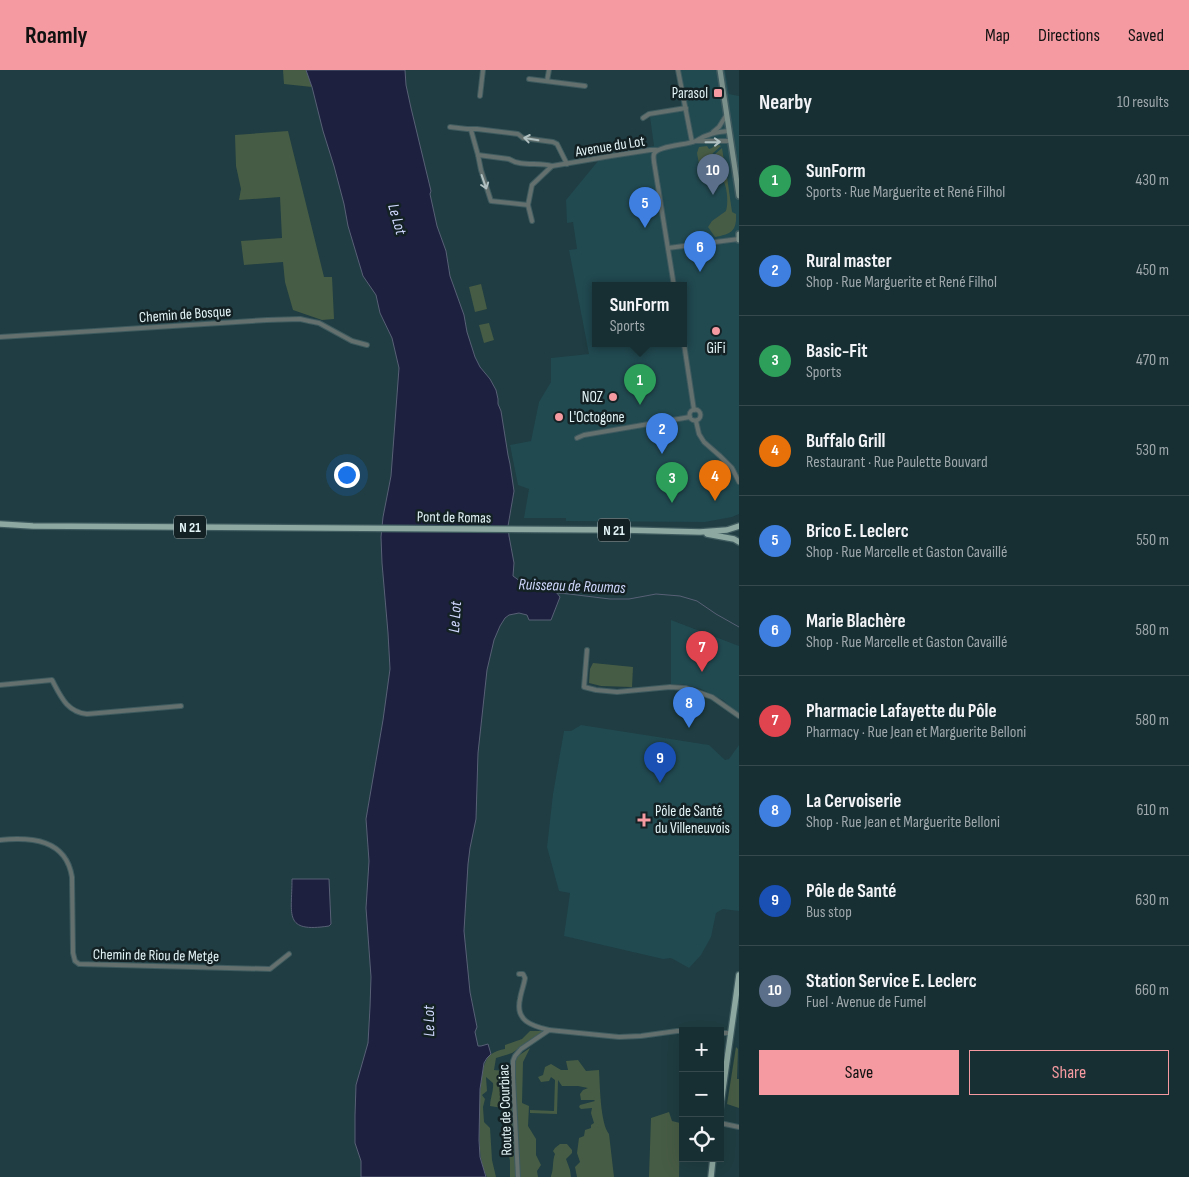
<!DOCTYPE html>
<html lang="en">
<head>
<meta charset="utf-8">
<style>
  :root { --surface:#172e32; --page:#20363a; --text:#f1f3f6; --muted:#9ea8ac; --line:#364a4d; --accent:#f49aa0 }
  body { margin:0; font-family:"Sofia Sans Condensed",sans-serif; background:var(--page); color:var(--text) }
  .controls { position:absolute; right:15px; bottom:15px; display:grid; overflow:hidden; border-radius:0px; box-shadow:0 5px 20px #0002 }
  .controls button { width:45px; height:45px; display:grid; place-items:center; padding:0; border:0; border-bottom:1px solid var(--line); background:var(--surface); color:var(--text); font:25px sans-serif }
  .you { position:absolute; left:346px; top:404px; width:18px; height:18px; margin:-12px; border:4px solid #fff; border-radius:50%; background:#1a73e8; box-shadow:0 0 0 8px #1a73e833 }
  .badge { display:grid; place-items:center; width:32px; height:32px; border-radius:50%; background:var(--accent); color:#fff; font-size:16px; font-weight:700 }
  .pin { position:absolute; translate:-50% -41px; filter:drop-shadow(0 1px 2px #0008) }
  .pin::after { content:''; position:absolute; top:26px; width:18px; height:15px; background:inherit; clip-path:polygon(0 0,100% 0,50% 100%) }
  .popup { position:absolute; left:592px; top:212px; width:95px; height:65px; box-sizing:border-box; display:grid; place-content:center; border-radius:0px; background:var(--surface); filter:drop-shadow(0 1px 4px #0005); font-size:16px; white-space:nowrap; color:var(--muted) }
  .popup b { font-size:19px; color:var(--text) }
  .popup::after { content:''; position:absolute; left:50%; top:100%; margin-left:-10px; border:10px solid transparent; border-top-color:var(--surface) }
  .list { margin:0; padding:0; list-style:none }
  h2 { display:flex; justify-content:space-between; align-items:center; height:65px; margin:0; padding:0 20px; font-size:21px }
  h2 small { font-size:16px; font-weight:400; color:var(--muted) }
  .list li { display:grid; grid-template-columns:32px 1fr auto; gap:15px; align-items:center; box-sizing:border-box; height:90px; padding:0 20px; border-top:1px solid var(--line) }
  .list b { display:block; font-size:19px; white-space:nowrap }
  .list p { margin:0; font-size:16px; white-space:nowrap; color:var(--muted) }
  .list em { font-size:16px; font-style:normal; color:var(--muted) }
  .actions { display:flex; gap:10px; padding:15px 20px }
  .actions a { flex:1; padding:11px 0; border:1px solid var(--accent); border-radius:0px; text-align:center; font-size:18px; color:var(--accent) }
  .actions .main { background:var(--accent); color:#111 }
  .icon { flex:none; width:28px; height:28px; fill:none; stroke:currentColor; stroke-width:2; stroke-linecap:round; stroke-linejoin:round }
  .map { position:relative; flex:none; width:739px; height:1107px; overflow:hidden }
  header { display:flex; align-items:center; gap:30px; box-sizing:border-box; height:70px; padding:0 25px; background:var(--accent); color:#111 }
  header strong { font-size:24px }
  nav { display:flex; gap:28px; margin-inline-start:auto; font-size:18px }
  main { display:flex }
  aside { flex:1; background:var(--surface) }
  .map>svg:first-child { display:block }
</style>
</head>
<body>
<header>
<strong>Roamly</strong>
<nav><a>Map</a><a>Directions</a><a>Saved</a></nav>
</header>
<main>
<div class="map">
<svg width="739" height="1107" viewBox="0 0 739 1107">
  <rect width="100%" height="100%" fill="#1f3d42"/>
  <g fill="#214950" fill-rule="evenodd">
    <path d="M676,0h49l4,24 10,2v418l-7,3 -27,5 -139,-1v-3h-42l5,-29 -11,-4 -8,-40 21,-4 8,-39 12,-20v-24l38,-4 -20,-104 8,-1 -4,-27 -6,1 -1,-23 37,-45 51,-9 -4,-29 32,-6zM596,216h88v58h-88z"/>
    <polygon points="671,550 739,576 739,643 737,643 723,630 701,619 682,614 671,614"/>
    <polygon points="581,655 709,675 725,690 729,689 739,675 739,841 723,839 716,843 711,867 701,885 689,898 671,888 663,889 564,866 570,823 559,821 547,777 553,724 564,661 571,661"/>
  </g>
  <g fill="#475c45">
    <polygon points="283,0 306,0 312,17 284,14"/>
    <polygon points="288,61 324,207 332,207 334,249 322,250 293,240 285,212 283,192 244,195 241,171 282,168 280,127 239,130 241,119 236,96 235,65"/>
    <polygon points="719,75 721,76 713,83 710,89 704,90 699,94 697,83 699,77 707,76 709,79 712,78 714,76"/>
    <polygon points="722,78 726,104 714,94 711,90 714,85"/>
    <path d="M705,91c7,0 15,11 22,16l5,35 4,2c1,18 -6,20 -21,23l-7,-10 4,-6 14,-10c3,-9 1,-29 -6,-35 -5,-4 -15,-3 -21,-3v-8z"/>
    <polygon points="481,214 487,239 475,242 469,217"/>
    <polygon points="489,253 494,270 484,273 479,255"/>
    <polygon points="593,593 633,597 632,617 601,616 589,613 590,599"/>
    <path d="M530,961h14l-32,22 -16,5 -2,12 12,1 12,-15 12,-8 -7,14 -1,41 7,3 -1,20 8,13v16l5,10 -4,6 1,6h-28v-16l-3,-16 2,-17 -7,-5v-15l-12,-2c0,-8 4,-15 3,-23l-7,-6 1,14 -5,4 3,4 -2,8 1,15 6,6 2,32 4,17h-9c-3,-6 -5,-12 -6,-19 -3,-18 -3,-82 5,-97 3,-8 12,-11 19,-12v-4l17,-6z"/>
    <polygon points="736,977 738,979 737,1009 739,1009 739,1038 727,1034"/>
    <path d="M578,990l8,11 13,-1c1,14 1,53 10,64l5,43h-37l-2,-10 5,-5 -3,-9 2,-15 5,-2 1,-6 6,-2v-3l3,-2 -3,-10 1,-5 -11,1 -2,-2 1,-2 15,-4 -1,-1h-13l-1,-6 3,-4 5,-2 -10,-2h-16l-4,-6 -1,34 -27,-1v-3l24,1 1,-31 -4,-3 -2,4 -8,1 -3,-5 5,-2 2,-8 6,-3 10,6h7l-2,-9z"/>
    <polygon points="669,1042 672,1051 680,1053 679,1107 649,1107 651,1048"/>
    <path d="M560,1074h7l5,6v3l-6,6 4,11 1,7h-20v-1c3,-7 1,-15 4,-22l-2,-3 2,-3z"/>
  </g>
  <g fill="#1d213f" stroke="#586076">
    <polygon points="306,0 405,0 406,15 411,38 431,121 430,124 437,156 446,181 450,206 464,245 467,262 475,287 480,297 490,309 496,320 498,329 498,334 501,341 508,385 510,394 514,421 508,456 509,466 514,493 513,506 524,514 553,518 560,527 551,550 529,550 527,545 519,543 509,545 505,548 500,556 494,570 487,600 478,683 476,749 470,778 468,794 464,861 470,922 477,957 475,962 478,976 481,976 488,974 491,984 487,988 484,993 480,1019 479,1070 480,1087 486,1107 361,1107 361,1091 355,1073 355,1045 356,1015 368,973 370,937 371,907 366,838 369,791 366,749 383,650 390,599 388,563 382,493 381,467 383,447 391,406 399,298 392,268 380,243 376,225 363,206 348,156 344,134 334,96 323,61 312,17"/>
    <path d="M292,809h37l2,45 -2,2c-46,7 -37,-11 -37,-47z"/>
  </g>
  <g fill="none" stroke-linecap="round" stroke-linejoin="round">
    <polyline stroke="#586076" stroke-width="1" points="557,523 569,524 610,529 629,529 656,524 680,526 697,531 716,544 739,557"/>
    <defs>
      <g id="street">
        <polyline points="678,0 692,72"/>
        <polyline points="529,9 585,16"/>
        <polyline points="547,11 549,0"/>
        <polyline points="480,26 483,0"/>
        <polyline points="643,48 649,44 686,38"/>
        <polyline points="450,57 467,59 477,59 518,64 523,68 553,72 557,74 567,94"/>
        <polyline points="471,60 478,85 481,100 491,131 528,135"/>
        <path d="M729,61c-13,1 -22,3 -33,10h35"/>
        <polyline points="713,62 719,57 727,44"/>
        <path d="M478,85l31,4c12,8 29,3 43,7"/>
        <polyline points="532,151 528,135 532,115 552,96 611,86 650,80 657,80"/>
        <polyline points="668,178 739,169"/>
        <path d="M674,216l-20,-124c0,-2 -1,-5 0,-8 3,-8 32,-9 42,-13"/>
        <polyline points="0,267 267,250 300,249 309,251 319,253 352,271 367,275"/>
        <polyline points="684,274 694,340"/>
        <circle cx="695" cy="345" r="5.5"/>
        <polyline points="696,351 699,364 704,372 720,386 732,398 739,412"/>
        <polyline points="577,368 584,365 690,347"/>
        <polyline points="587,580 584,617 596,620 617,622 670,617 686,618 712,627 739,646"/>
        <path d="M0,615l52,-5c9,17 15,32 35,34l94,-8"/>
        <path d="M0,770c31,-3 66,-1 72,37l1,76 2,8 4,3 191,5 19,-15"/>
        <path d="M519,904h4l2,4c-1,7 -4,14 -5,21 -5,22 12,27 29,31"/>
        <polyline points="720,963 731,963"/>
        <polyline points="720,1053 739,1057"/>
        <polyline points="518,1107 513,1007 513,991 515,986 521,979 549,960 619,967 641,966 677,961 683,961"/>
      </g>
      <g id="secondary">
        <polyline points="720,0 739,126"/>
        <polyline points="739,164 739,170"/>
      </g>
      <g id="primary">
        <polyline points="0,454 33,456 625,460 700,462 727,460 739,456"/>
        <polyline points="707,464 734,469 739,472"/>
        <polyline points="720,1040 739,905"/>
        <polyline points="711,1107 713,1088"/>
      </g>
    </defs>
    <use href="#street" stroke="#3e5a5f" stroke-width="6"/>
    <use href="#secondary" stroke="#3e5a5f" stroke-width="8"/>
    <use href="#primary" stroke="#3e5a5f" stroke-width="8"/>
    <use href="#street" stroke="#63706d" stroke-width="4"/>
    <use href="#secondary" stroke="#7b908a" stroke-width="5"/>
    <use href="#primary" stroke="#8da8a0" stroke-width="5.5"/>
  </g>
  <defs><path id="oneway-shaft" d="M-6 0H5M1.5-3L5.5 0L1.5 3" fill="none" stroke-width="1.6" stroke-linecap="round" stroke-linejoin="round" transform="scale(1.25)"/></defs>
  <g stroke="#b0bfc0">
    <use href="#oneway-shaft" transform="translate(531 69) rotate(-171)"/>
    <use href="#oneway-shaft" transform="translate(713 72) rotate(-1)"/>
    <use href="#oneway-shaft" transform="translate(484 112) rotate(71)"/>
  </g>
  <g fill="#f49aa0" stroke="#142124" stroke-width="2">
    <rect x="713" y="18" width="10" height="10" rx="2.5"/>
    <circle cx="716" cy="261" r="5"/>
    <circle cx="613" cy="327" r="5"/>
    <circle cx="559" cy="347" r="5"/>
    <path d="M641.5 742.5h5v5h5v5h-5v5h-5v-5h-5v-5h5z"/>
  </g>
  <g text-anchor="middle" stroke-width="5" stroke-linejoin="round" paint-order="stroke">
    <g fill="#142124" stroke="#a5b5b8" stroke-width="1">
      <rect x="174" y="445.5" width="32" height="23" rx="4"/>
      <rect x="598" y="448.5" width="32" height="23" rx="4"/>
    </g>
    <g font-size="14" font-weight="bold" fill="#e3f4f7">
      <text x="190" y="462">N 21</text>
      <text x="614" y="465">N 21</text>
    </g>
    <g font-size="15" fill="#e3f4f7" stroke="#142124" text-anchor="end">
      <text x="708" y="28">Parasol</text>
      <text x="716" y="283" text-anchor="middle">GiFi</text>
      <text x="603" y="332">NOZ</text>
      <text x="569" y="352" text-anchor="start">L'Octogone</text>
      <text x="655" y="746" text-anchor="start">Pôle de Santé<tspan x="655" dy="17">du Villeneuvois</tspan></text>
    </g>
    <g font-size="15" fill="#e3f4f7" stroke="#142124">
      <text transform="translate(610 76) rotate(-9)" y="5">Avenue du Lot</text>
      <text transform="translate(185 244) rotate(-4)" y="5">Chemin de Bosque</text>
      <text transform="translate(454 447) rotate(1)" y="5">Pont de Romas</text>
      <text transform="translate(156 885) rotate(1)" y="5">Chemin de Riou de Metge</text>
      <text transform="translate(505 1040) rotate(-92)" y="5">Route de Courbiac</text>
    </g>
    <g font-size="16" font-style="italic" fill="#d0d8fd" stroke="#142124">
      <text transform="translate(398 149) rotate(74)" y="6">Le Lot</text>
      <text transform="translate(572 515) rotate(2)" y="6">Ruisseau de Roumas</text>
      <text transform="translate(454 547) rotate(-86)" y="6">Le Lot</text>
      <text transform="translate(428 951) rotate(-91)" y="6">Le Lot</text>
    </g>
  </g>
</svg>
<div class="controls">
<button>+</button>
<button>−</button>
<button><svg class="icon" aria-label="locate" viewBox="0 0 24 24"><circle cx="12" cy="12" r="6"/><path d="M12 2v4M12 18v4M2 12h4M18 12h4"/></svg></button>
</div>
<div class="you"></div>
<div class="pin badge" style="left:640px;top:335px;background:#2e9e5b">1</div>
<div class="popup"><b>SunForm</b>Sports</div>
<div class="pin badge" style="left:662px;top:384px;background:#3f7fe0">2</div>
<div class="pin badge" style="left:672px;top:433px;background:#2e9e5b">3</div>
<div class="pin badge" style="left:715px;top:431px;background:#e8710a">4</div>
<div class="pin badge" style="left:645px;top:158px;background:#3f7fe0">5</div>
<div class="pin badge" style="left:700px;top:202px;background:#3f7fe0">6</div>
<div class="pin badge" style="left:702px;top:602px;background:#e0444e">7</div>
<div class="pin badge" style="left:689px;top:658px;background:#3f7fe0">8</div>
<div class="pin badge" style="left:660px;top:713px;background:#1a4fb4">9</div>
<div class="pin badge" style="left:713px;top:125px;background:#5c6f8a">10</div>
</div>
<aside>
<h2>Nearby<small>10 results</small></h2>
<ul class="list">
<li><span class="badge" style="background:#2e9e5b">1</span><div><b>SunForm</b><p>Sports · Rue Marguerite et René Filhol</p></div><em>430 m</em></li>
<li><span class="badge" style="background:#3f7fe0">2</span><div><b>Rural master</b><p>Shop · Rue Marguerite et René Filhol</p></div><em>450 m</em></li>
<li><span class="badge" style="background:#2e9e5b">3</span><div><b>Basic-Fit</b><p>Sports</p></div><em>470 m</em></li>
<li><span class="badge" style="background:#e8710a">4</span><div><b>Buffalo Grill</b><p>Restaurant · Rue Paulette Bouvard</p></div><em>530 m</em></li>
<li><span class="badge" style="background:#3f7fe0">5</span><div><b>Brico E. Leclerc</b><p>Shop · Rue Marcelle et Gaston Cavaillé</p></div><em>550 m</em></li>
<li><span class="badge" style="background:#3f7fe0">6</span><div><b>Marie Blachère</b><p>Shop · Rue Marcelle et Gaston Cavaillé</p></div><em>580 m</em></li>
<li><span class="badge" style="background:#e0444e">7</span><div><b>Pharmacie Lafayette du Pôle</b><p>Pharmacy · Rue Jean et Marguerite Belloni</p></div><em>580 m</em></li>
<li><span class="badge" style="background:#3f7fe0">8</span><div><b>La Cervoiserie</b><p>Shop · Rue Jean et Marguerite Belloni</p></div><em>610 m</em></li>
<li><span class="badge" style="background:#1a4fb4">9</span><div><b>Pôle de Santé</b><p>Bus stop</p></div><em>630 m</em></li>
<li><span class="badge" style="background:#5c6f8a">10</span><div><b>Station Service E. Leclerc</b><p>Fuel · Avenue de Fumel</p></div><em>660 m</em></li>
</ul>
<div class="actions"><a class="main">Save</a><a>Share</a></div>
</aside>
</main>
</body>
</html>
